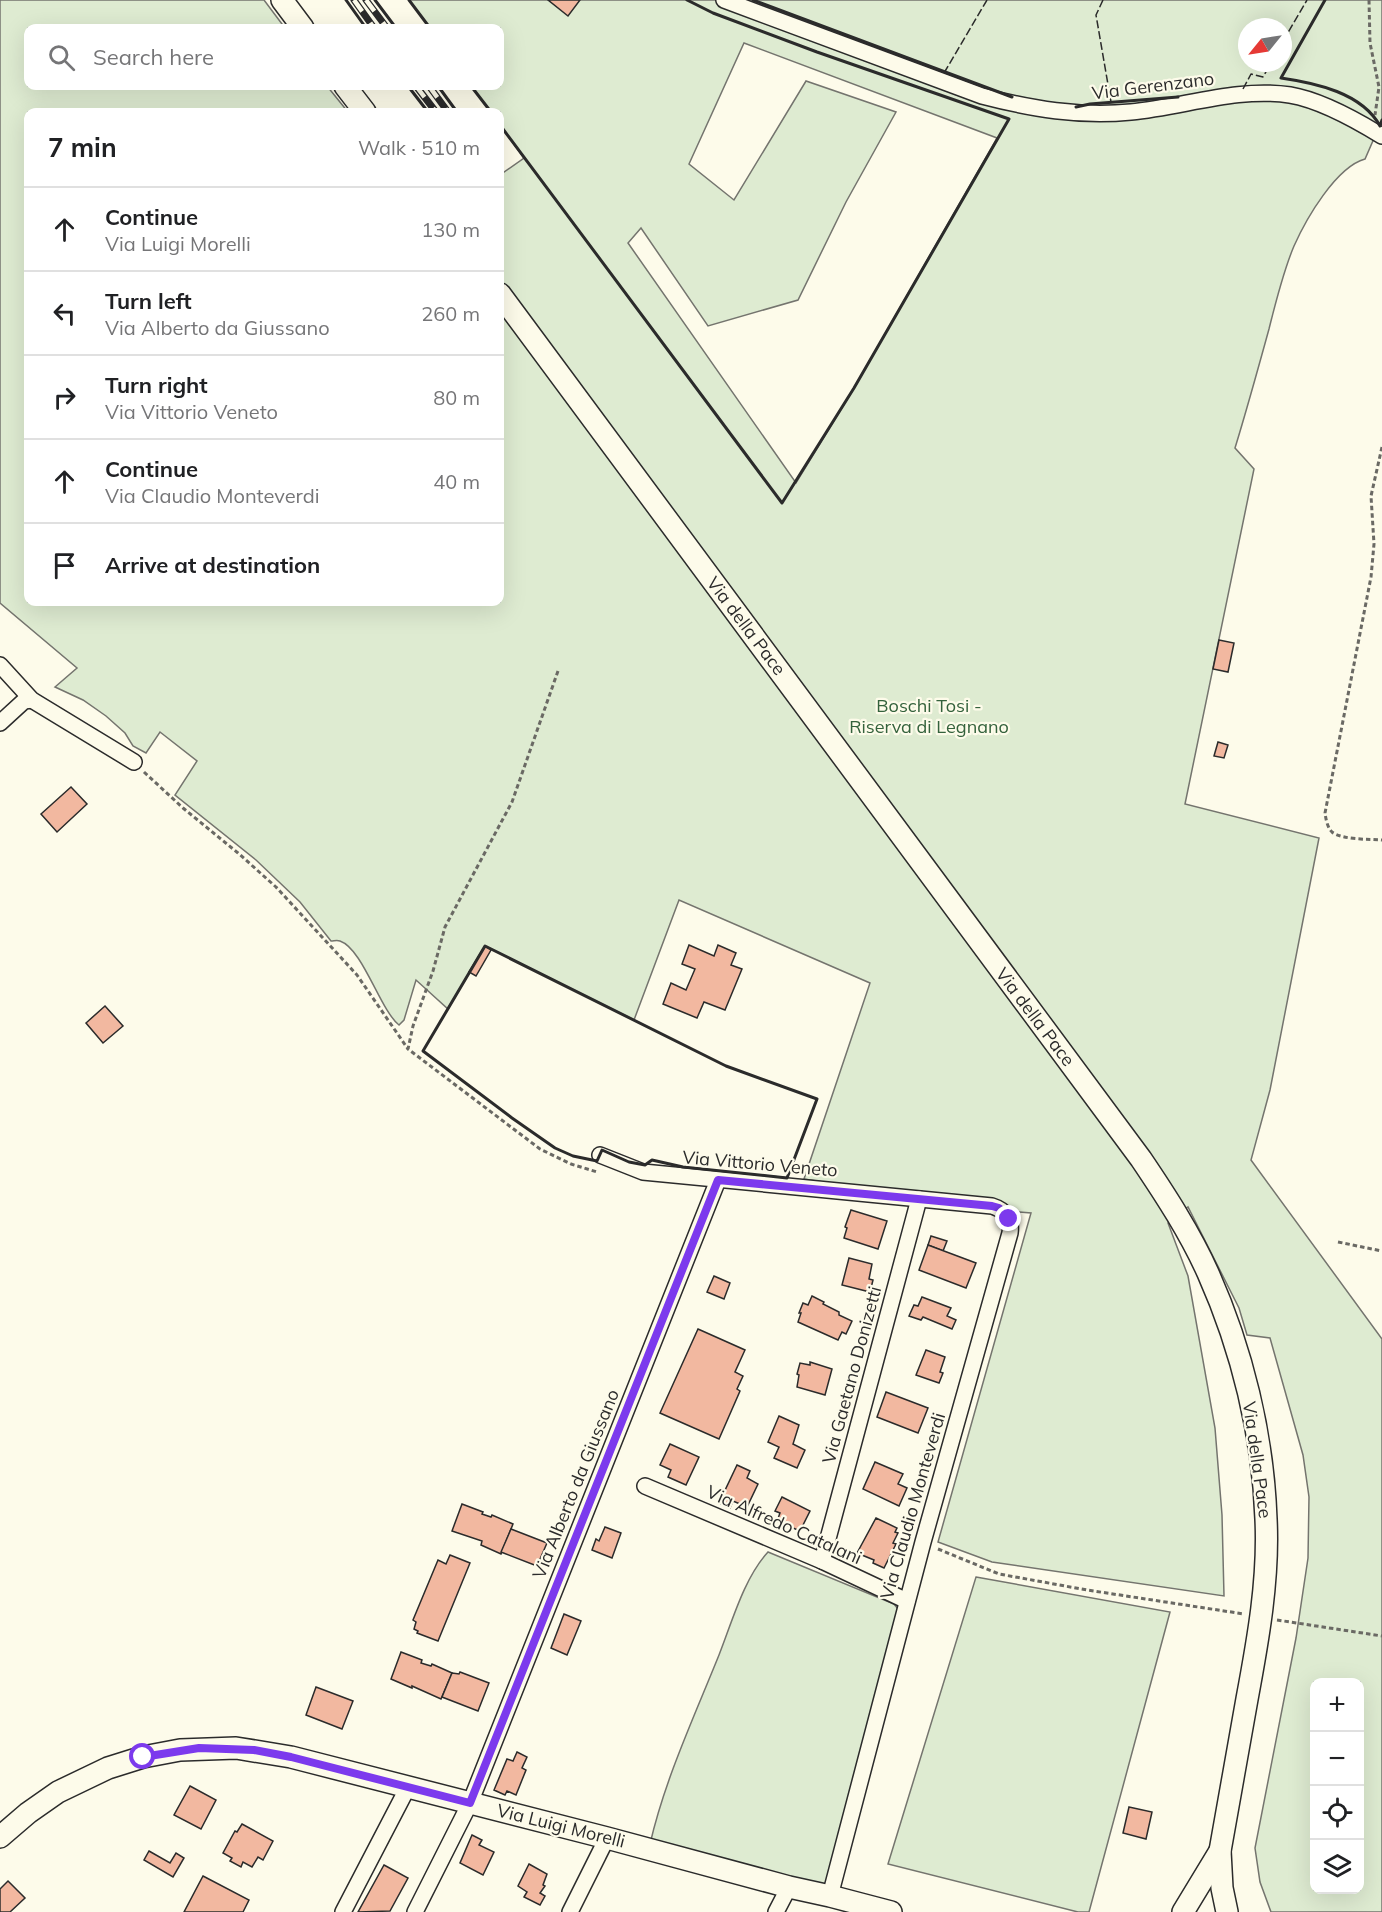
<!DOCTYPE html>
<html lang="en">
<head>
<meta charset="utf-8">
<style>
  :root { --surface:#fff; --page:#f2f2f2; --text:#202124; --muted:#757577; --line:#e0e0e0 }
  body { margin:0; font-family:Mulish,sans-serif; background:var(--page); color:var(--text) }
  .controls { position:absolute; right:18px; bottom:18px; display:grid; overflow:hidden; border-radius:12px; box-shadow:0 6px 24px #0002 }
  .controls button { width:54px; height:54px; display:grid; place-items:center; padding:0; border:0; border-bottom:2px solid var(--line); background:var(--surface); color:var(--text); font:30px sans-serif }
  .compass { position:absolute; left:1238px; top:18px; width:54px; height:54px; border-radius:50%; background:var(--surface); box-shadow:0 6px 24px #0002; rotate:240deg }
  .stop { position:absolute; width:18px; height:18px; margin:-14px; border:4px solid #7c3aed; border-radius:50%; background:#fff }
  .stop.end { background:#7c3aed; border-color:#fff; box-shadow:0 2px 6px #0008 }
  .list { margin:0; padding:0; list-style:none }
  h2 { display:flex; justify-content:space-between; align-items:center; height:78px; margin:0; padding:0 24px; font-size:26px }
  h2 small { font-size:20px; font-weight:400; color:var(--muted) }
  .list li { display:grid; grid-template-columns:39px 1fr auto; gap:18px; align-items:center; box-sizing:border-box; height:84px; padding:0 24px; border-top:2px solid var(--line) }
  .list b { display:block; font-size:22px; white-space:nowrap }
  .list p { margin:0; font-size:20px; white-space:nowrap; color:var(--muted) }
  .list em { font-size:20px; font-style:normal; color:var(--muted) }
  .icon { flex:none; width:33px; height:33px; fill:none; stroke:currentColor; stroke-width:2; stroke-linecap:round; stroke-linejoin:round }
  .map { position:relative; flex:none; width:1382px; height:1912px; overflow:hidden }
  .search { position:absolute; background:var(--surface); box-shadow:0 6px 24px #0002; left:24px; top:24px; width:480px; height:66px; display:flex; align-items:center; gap:15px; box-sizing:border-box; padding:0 21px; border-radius:12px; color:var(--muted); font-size:22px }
  .panel { position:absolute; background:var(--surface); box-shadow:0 6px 24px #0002; left:24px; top:108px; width:480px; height:498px; border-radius:12px }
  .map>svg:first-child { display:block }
</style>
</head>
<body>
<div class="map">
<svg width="1382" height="1912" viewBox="0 0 1382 1912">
  <rect width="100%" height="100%" fill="#fdfbea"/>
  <g fill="#deebd1" stroke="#74746e" stroke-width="1.5" fill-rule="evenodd">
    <path d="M0,0h264l21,28h-257v58h299l21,26h-320v490h472v-427l24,-17 -24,-33v-13h-9l-20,-26h29v-58h-70l-21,-28h973v120l-17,39c-29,8 -59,60 -71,87 -11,26 -18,55 -25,83 -11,40 -22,80 -34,119l19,21 -69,335 134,34 -49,252 -19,70 131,179v573h-111l-11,-30 -5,-34 41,-210 12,-80 1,-61 -6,-42 -33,-117 -23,-3 -8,-27 -51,-101 -20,16 20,53 27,152 7,87 2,81 -232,-34 -54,-20 93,-329 -26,-2 -201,-32 66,-196 -191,-83 -45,120 -149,-74 -37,63 -32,-29 -12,40 -5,5c-19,-15 -36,-76 -59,-84 -3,-1 -6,0 -9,0l-31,-39 -44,-42 -81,-65 22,-34 -37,-29 -14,21 -13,-7 -8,-13 -19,-17 -23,-16 -28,-13 22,-19 -77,-65zM1247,27h36v36h-36zM744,43l253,95 -143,250 -58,95 -168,-240 13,-15 67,98 90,-26 48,-98 50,-90 -90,-31 -72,119 -45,-36zM1314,1682h46v208h-46z"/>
    <path d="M768,1552l126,52 4,5 -70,274 -6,3 -172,-42c15,-65 44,-127 69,-189 13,-33 25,-77 49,-103z"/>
    <polygon points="976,1577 1170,1612 1089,1912 1078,1912 888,1864"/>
  </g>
  <g fill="#f2b8a0" stroke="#2b2b2b" stroke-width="1.5">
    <polygon points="548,0 580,0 568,16"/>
    <polygon points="1219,640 1234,643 1228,672 1213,669"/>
    <polygon points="1218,742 1228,745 1224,758 1214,756"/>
    <polygon points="71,787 87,804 57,832 41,814"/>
    <polygon points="689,945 714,956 718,945 736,953 731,965 742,969 725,1010 704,1002 697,1018 663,1004 671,983 686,990 695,969 682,964"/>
    <polygon points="485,946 491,950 476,976 469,972"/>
    <polygon points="105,1006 123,1026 103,1043 86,1023"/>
    <polygon points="851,1210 887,1221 878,1249 844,1238 847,1228 845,1227"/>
    <polygon points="931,1236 947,1241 943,1251 928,1245"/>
    <polygon points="928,1245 976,1263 966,1288 919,1270"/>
    <polygon points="849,1258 872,1264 869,1279 873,1280 870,1292 842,1285"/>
    <polygon points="714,1276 730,1283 724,1299 707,1292"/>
    <polygon points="812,1296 824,1302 823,1304 839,1312 839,1315 852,1321 846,1334 842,1332 838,1340 798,1322 801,1313 799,1313 803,1303 808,1305"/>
    <polygon points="922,1297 951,1308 947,1316 956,1320 952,1329 923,1317 921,1320 909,1316 914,1305 918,1306"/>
    <polygon points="698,1329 745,1350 735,1372 743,1376 737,1389 740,1391 719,1439 660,1413"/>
    <polygon points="926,1350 945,1357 940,1372 943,1373 939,1383 916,1375"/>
    <polygon points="810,1362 832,1369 825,1395 797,1387 799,1375 797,1374 800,1363 810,1365"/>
    <polygon points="886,1392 928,1408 918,1433 877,1417"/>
    <polygon points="779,1416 799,1425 793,1444 805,1450 797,1468 774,1458 779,1447 768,1442"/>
    <polygon points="670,1444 699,1457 686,1485 668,1477 671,1470 660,1465"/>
    <polygon points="875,1462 903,1474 898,1484 907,1488 899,1506 863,1489"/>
    <polygon points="737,1465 750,1471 747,1478 758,1484 747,1507 733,1501 730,1508 719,1503"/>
    <polygon points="782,1497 810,1511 800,1531 777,1521 780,1513 775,1511"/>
    <polygon points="462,1504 483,1512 482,1514 491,1517 492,1515 513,1524 501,1554 481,1545 482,1541 452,1531"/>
    <polygon points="876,1518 897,1528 895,1532 898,1533 893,1543 896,1544 884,1568 873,1563 874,1560 857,1553"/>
    <polygon points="605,1527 621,1533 612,1558 592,1550 596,1539 599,1541"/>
    <polygon points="511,1529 547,1543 537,1566 501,1552"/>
    <polygon points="450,1555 470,1563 438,1641 417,1633 418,1631 414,1629 416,1622 413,1620 438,1560 446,1564"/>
    <polygon points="564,1614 581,1621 567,1655 551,1648"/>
    <polygon points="401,1652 422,1660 421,1663 431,1666 432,1664 452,1673 441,1699 412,1686 412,1688 391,1679"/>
    <polygon points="452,1673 459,1674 460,1672 489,1683 478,1711 442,1697"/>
    <polygon points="316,1687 353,1701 342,1729 306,1715"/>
    <polygon points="517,1752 527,1757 522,1768 526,1770 516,1795 507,1791 505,1795 494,1790 507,1759 513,1761"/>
    <polygon points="190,1786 216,1800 201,1829 174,1815"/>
    <polygon points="1129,1807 1152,1812 1146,1839 1123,1833"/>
    <polygon points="242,1824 273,1841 263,1860 258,1857 252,1867 243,1862 241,1867 230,1861 232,1858 223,1853 235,1831 237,1832"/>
    <polygon points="472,1835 482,1840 479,1845 494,1852 483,1875 460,1863"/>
    <polygon points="149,1851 170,1863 176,1853 184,1858 173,1877 144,1860"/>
    <polygon points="529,1864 547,1874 543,1885 545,1886 540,1893 545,1896 540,1905 524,1897 527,1892 518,1886"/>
    <polygon points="384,1865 408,1878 390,1911 358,1912"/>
    <polygon points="203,1876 249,1900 243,1912 184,1912"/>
    <polygon points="8,1881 25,1898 10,1912 0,1912 0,1889"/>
  </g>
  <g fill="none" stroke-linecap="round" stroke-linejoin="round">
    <defs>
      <g id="street">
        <path d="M724,0l258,96c50,13 97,21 149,16 53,-5 106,-25 159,-17 30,5 66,25 92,41"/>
        <polyline points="0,665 32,700 134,762"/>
        <polyline points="0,723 24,701 32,700"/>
        <path d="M600,1155l43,17 349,34c13,4 20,13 18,27l-87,309 -93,354"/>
        <polyline points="645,1486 822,1561 907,1601"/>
        <polyline points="822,1561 919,1199"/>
        <polyline points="343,1912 408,1787"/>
        <polyline points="415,1912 470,1803 718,1180"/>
        <polyline points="570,1912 607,1838"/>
        <polyline points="776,1912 789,1887"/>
      </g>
      <g id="secondary">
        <polyline points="282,0 303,28"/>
        <polyline points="345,86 365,112"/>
        <path d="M500,294l641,865c25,37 49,74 67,114 34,76 55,162 58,246 3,60 -8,121 -19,180 -9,51 -18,101 -27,152l2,37 5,24"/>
        <polyline points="0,1837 28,1813 58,1792 108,1768 143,1757 180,1750 236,1748 291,1757 607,1838 789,1887 830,1896 891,1912"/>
        <polyline points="1183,1912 1220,1851"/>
      </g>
    </defs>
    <use href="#street" stroke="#2b2b2b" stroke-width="18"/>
    <use href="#secondary" stroke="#2b2b2b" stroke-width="24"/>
    <g stroke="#6a6964" stroke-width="3" stroke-dasharray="4.5 3" stroke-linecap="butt">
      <polyline points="1369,0 1370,43 1379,87 1375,115"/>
      <path d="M1382,447l-11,49 3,48 -3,33 -46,236c1,6 2,14 7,19 10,8 37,7 50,8"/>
      <polyline points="558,671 512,802 445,927 433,971 413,1026 408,1049 540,1149 571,1164 597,1172"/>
      <polyline points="144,772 183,808 238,853 276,887 357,975 408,1049"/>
      <polyline points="1338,1242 1382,1251"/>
      <polyline points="938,1549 999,1574 1087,1590 1244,1614"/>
      <polyline points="1277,1620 1382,1636"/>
    </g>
    <use href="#street" stroke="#fdfbea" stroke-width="15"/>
    <use href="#secondary" stroke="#fdfbea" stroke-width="21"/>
    <defs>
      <g id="rail">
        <polyline points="354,0 374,28"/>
        <polyline points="366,0 387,28"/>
        <polyline points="416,86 436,112"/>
        <polyline points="429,86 448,112"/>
      </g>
    </defs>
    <use href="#rail" stroke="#2b2b2b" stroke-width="7"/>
    <use href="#rail" stroke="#fdfbea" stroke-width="4.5" stroke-dasharray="14" stroke-linecap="butt"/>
    <g stroke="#2b2b2b" stroke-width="1.5" stroke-dasharray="8 3" stroke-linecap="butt">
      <polyline points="1103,0 1096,15 1111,102"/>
      <polyline points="1283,41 1307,0"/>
      <polyline points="944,73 987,0"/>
      <polyline points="1243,89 1251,74 1263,77 1271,63"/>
    </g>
    <g stroke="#2b2b2b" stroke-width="3">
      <polyline points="346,0 366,28"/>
      <polyline points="375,0 396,28"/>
      <polyline points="409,0 430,28"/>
      <polyline points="753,0 1012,97"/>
      <path d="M1325,0l-44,78c35,5 81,15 99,48l2,-6"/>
      <polyline points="408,86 428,112"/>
      <polyline points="438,86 457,112"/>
      <polyline points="471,86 491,112"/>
      <polyline points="1076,107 1090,104 1178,97"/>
      <polyline points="500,125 782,503 854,388 1009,119 817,52 713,13 687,0"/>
      <polyline points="500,171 501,173 500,175"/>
      <polygon points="485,946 726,1066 817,1099 787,1178 683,1167 652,1160 645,1165 629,1162 602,1150 597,1161 573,1156 555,1148 512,1118 423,1051"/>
    </g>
  </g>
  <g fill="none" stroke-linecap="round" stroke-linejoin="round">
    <polyline stroke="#7c3aed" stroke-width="8" points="143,1757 199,1748 254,1750 291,1757 470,1803 718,1180 992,1206 999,1208 1009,1219"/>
  </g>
  <g text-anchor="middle" stroke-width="4.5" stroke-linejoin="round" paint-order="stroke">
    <g font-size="18" fill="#2b2b2b" stroke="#fdfbea">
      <text transform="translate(1153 86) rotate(-7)" y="6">Via Gerenzano</text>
      <text transform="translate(746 626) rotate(53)" y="6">Via della Pace</text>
      <text transform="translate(1035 1017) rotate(53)" y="6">Via della Pace</text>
      <text transform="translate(760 1164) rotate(5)" y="6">Via Vittorio Veneto</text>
      <text transform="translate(852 1375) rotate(-75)" y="6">Via Gaetano Donizetti</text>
      <text transform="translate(1257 1460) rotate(82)" y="6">Via della Pace</text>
      <text transform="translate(576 1484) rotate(-68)" y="6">Via Alberto da Giussano</text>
      <text transform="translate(913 1506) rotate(-74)" y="6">Via Claudio Monteverdi</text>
      <text transform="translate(784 1525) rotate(24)" y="6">Via Alfredo Catalani</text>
      <text transform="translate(561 1826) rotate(14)" y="6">Via Luigi Morelli</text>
    </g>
    <g font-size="18" fill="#34623c" stroke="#fdfbea">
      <text x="929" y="712">Boschi Tosi -<tspan x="929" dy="21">Riserva di Legnano</tspan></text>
    </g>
  </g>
</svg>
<div class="controls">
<button>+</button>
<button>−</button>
<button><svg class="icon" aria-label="locate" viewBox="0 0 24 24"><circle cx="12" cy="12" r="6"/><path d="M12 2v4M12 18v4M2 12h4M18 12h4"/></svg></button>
<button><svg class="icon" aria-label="layers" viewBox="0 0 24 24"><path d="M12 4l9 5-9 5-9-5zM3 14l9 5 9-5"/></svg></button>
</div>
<svg class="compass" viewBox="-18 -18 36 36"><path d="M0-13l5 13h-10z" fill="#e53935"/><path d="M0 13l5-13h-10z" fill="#757577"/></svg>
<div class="stop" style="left:143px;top:1757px"></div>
<div class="stop end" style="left:1009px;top:1219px"></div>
<div class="search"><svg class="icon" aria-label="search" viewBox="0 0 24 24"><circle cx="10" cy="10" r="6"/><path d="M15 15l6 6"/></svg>Search here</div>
<section class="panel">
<h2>7 min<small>Walk · 510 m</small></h2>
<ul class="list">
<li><svg class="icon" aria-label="ahead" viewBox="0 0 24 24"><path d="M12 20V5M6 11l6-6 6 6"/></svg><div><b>Continue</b><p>Via Luigi Morelli</p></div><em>130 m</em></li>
<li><svg class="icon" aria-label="left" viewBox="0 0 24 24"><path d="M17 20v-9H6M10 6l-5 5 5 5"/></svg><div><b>Turn left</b><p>Via Alberto da Giussano</p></div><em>260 m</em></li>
<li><svg class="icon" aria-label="right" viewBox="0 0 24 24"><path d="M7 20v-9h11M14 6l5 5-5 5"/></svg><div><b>Turn right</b><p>Via Vittorio Veneto</p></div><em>80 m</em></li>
<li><svg class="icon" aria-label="ahead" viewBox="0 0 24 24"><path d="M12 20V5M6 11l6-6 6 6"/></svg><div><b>Continue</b><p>Via Claudio Monteverdi</p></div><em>40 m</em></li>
<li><svg class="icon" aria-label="arrive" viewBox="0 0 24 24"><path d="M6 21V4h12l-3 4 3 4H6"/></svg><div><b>Arrive at destination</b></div></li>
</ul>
</section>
</div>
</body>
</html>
